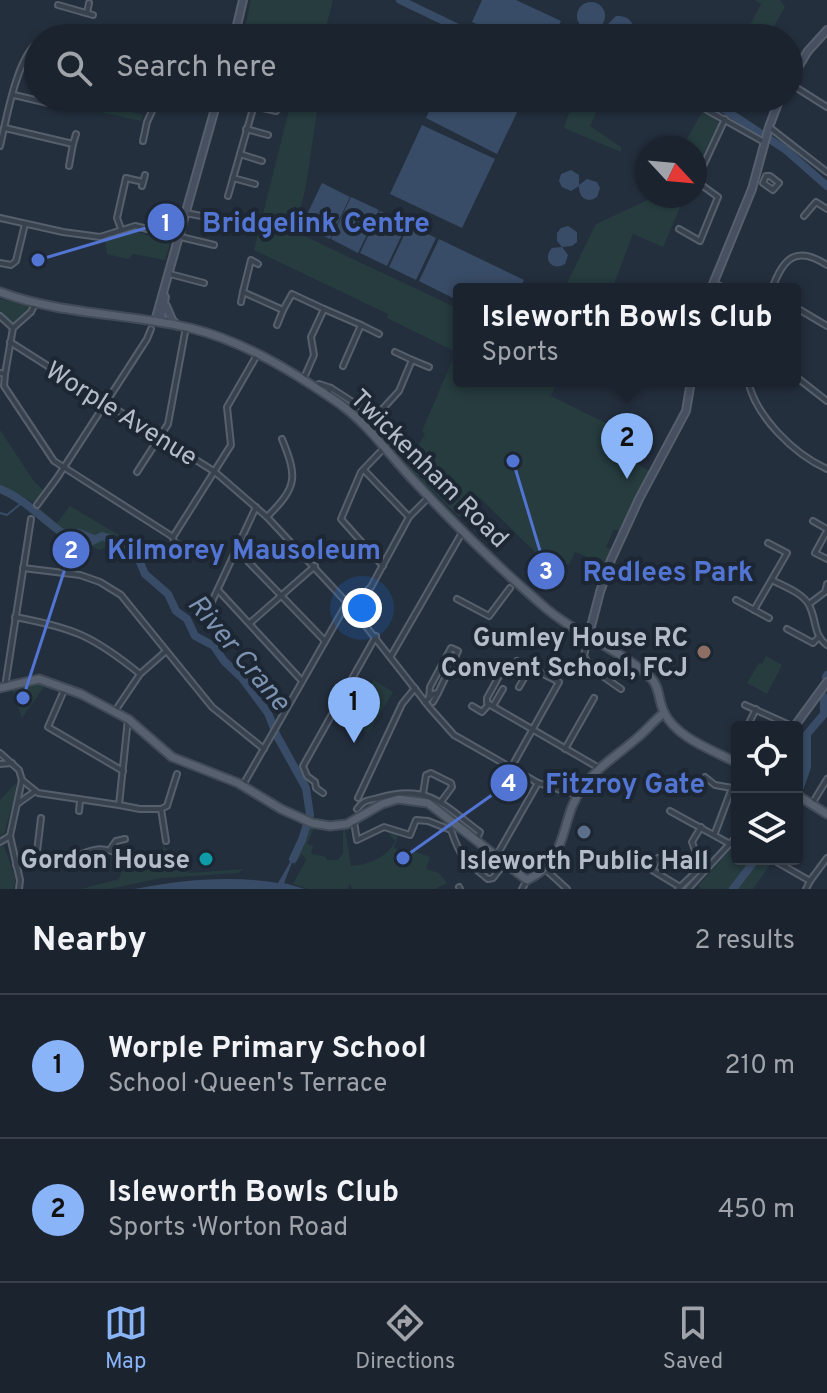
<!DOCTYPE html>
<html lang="en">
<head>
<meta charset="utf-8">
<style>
  :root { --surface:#1b232e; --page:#282f3a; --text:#f1f3f6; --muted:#a0a4aa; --line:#39404a; --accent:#8ab4f8 }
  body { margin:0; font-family:Overpass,sans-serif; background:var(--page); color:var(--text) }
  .controls { position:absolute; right:24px; bottom:24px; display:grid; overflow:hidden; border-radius:8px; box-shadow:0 2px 6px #0004 }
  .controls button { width:72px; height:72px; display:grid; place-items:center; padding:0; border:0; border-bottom:2px solid var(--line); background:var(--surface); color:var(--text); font:40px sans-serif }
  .compass { position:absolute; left:635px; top:136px; width:72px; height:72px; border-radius:50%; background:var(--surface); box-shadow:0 2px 6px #0004; rotate:116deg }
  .you { position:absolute; left:362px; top:608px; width:28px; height:28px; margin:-20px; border:6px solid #fff; border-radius:50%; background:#1a73e8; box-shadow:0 0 0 12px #1a73e833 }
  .badge { display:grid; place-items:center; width:52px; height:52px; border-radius:50%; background:var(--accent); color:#111; font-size:26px; font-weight:700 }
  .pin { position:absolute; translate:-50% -66px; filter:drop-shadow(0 2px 4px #0008) }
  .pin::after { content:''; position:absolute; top:42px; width:28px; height:24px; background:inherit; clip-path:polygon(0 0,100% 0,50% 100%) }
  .popup { position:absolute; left:453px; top:283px; width:348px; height:104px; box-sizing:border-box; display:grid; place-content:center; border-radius:8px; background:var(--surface); filter:drop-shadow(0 2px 6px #0005); font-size:26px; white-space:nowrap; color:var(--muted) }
  .popup b { font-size:30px; color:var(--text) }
  .popup::after { content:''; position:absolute; left:50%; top:100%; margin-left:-16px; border:16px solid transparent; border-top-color:var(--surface) }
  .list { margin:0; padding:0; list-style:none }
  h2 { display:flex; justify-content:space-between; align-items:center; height:104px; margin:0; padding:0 32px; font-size:34px }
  h2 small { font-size:26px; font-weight:400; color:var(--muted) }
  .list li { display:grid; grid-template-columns:52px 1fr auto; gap:24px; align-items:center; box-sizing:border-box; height:144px; padding:0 32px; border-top:2px solid var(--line) }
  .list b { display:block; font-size:30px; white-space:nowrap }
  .list p { margin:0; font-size:26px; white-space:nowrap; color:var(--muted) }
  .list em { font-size:26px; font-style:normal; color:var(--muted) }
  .icon { flex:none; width:44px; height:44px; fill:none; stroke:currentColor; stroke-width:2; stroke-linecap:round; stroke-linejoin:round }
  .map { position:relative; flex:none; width:827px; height:889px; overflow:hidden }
  .search { position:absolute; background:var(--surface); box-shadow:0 2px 6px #0004; left:24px; right:24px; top:24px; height:88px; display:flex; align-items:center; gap:20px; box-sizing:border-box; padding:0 28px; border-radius:44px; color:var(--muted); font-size:30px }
  .sheet { height:392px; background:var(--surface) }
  nav { display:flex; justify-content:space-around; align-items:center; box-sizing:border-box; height:112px; border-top:2px solid var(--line); background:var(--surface); font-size:22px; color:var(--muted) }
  nav a { display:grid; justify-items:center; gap:4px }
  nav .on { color:var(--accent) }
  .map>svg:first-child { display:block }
</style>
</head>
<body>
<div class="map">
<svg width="827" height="889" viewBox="0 0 827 889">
  <rect width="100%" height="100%" fill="#242f3e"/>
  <g fill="#263c3f">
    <polygon points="251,0 333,0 323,38 243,38"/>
    <polygon points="755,0 780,0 785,7 767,38 738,38 742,29 750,25 761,4"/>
    <polygon points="84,98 111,98 109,106 143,115 141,121 82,108"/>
    <polygon points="292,98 319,98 306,186 297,222 300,234 459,309 459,381 558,381 551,396 630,435 621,455 650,471 620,532 614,529 606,547 612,550 606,565 575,552 569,565 557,562 548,565 480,498 459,517 406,466 425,434 422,431 456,352 387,318 388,314 254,250"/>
    <polygon points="581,107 589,111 597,110 590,126 621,147 621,152 564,128 569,113"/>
    <polygon points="702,112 713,114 719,124 695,175 695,148 682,148"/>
    <polygon points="656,196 685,196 663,247 633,234 612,289 564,289 596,224"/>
    <polygon points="129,229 170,243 165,260 133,254 128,259 107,254 105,240"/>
    <polygon points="0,299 31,307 30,312 13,325 0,311"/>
    <polygon points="0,430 33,480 43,490 35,503 0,486"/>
    <path d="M70,506l74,44 -6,7c-16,-8 -22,-16 -39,-7l-12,-6 -15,2 -35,-28 3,-9 17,14z"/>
    <polygon points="766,656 782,665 767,694 747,683 759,663 762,664"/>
    <polygon points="374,680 393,692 369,733 355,727 352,719"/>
    <polygon points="35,683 46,684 22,718 12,689"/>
    <path d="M16,783c0,18 -8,32 -11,50l-5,3v-36z"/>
    <path d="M308,826l6,2 -7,16 6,2 -2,8 15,3 1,3h11l5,-7v-23l2,-1 6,37c17,-1 37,-9 44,-25l-7,-8 10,2 -4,13 18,7 2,-4 16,6 -4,12 13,4 8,10 -12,6h-83l-2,-5 -3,5h-21v-4v4h-18l-15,-5 13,-24 -4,-6 -9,13z"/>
    <polygon points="161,834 163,834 164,847 169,850 170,857 186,855 189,873 244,869 238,873 162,878 109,889 81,889 119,879 126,854 134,858 139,854 164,856"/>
    <polygon points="737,842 737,859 774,859 753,889 701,889 698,886"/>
    <polygon points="4,846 15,877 14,889 0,889 0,847"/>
  </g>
  <g fill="#394c67">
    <polygon points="482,0 516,0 561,21 553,38 506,38 472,22"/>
    <circle cx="591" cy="16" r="14"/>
    <path d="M616,16c14,-1 21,9 16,22h-24l-2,-12z"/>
    <polygon points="435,98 524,98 497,154 426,118"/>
    <polygon points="422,125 495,159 462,228 390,194"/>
    <path d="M571,170l8,5v10l8,-6 10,3 3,6 -3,9c-11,7 -18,0 -18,-11l-8,5 -9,-4 -3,-6 2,-7z"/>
    <polygon points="322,183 350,197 330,239 302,225"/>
    <polygon points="351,197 379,210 358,253 331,239"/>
    <polygon points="380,211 407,224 387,266 360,253"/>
    <polygon points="409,225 436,238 416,280 389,267"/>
    <path d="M568,226l9,6v10l-5,4 -10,1 6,8 -3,9c-13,8 -23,-5 -13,-16l10,-1 -5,-6v-8l4,-5z"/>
    <polygon points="439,239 524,280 519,289 459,289 459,301 419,281"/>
    <path d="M297,850l-13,33 21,6h-171c47,-9 96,-14 144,-6z"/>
  </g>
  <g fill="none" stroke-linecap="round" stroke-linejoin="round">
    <polyline stroke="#394c67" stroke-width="2" points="0,513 7,515 24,501"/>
    <g stroke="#394c67" stroke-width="8">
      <polyline points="400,0 479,38"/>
      <polyline points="707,98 786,150 827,186"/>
      <path d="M0,489c32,13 52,42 83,57l19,-10 12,4 25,20 6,14 23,20 8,17 11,8 8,17 19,10 10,15 18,17 26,35 9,23 29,52 4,27 -8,25 -9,19"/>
      <polyline points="79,533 94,539"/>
      <polyline points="826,677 827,675"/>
      <polyline points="797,796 807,767 807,734 824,714 824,697"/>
      <polyline points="733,889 756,859"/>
    </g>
    <defs>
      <g id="street">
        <polyline points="58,5 93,15"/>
        <polyline points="87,13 89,3"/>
        <polyline points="789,83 827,107"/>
        <polyline points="14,95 48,103"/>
        <polyline points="172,98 216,108"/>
        <polyline points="253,106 276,111"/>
        <polyline points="707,110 764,142"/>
        <polyline points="769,127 827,172"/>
        <polyline points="5,128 73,144 76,134"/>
        <polyline points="246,129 268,135"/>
        <polyline points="143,141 147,122 158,98"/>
        <path d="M0,146c6,-25 17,-90 38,-103"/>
        <polyline points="240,154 262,161"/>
        <polyline points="69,166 73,144"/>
        <polygon points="766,176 770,176 779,183 773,190 763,183"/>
        <polyline points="233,178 255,184"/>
        <polyline points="142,186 145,175"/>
        <polyline points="228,196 256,98"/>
        <polyline points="186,213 237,223 243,220 245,225 240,226 239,223"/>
        <polyline points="804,216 816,202 827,209"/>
        <polyline points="0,218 63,232 100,237 135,226 214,245"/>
        <polyline points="121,229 117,218 126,178 143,182"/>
        <polyline points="679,229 700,241 718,197 696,181 725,119"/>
        <polyline points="0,263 11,265 16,261 25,224"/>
        <polyline points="170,274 204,283"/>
        <polyline points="714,283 726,289"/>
        <path d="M772,289c11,-31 24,-44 55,-24"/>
        <polyline points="243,292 251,260 258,264"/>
        <polyline points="241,302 243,292 283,310 292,294 324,309"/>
        <polyline points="795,307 827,326"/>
        <polyline points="0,316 13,328"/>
        <polyline points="277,325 283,310"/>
        <polyline points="361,325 379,334"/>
        <polyline points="13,328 31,312 35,304"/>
        <polyline points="10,342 215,472 267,517 350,606 430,708 454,735 538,783 577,795"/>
        <polyline points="395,352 412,360"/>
        <polyline points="0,373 5,374 4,386 54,461 173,537 174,542 181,546 176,554 170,550 174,542"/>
        <polyline points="5,374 13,328"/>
        <polyline points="795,376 827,401"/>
        <polyline points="304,378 314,355 311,337 324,309 361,325 343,366"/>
        <path d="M748,381c8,36 46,73 79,88"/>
        <polyline points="319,384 331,388"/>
        <polyline points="326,395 331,388 376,417"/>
        <polyline points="367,426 399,391 412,360 429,367"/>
        <polyline points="364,470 409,517"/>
        <polyline points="137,472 168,424 186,327"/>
        <polyline points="37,505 57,478 147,339 151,329"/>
        <path d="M267,517c30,-30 31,-39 15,-78"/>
        <polyline points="813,521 827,529"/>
        <polyline points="827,531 815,553 827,559"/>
        <polyline points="173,537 231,445 227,407 257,355"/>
        <polyline points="236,549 325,641"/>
        <polyline points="383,566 341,519 361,472 384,448"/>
        <polyline points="23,568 80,575 100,582 121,595 212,707 264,749"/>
        <path d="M772,580c11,6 31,13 37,25 8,15 4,30 18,40"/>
        <polyline points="218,590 302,681"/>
        <polyline points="457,599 489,616 510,588"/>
        <polyline points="736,600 769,618"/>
        <polyline points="809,604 825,592 827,584"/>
        <polyline points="350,606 371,587 409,517 429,497"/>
        <polyline points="208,610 256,507"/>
        <polyline points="754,610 787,553 768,543"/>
        <path d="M15,617c59,11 78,19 125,57"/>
        <polyline points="250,623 315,566"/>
        <polyline points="787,629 813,643 818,638"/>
        <polyline points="588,638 584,656 591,668 621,689"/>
        <polyline points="391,656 463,531"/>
        <polyline points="504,667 487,698 487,703 599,768"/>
        <polyline points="5,687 31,519"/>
        <polyline points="519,687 530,668"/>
        <polyline points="65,688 48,727 123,771"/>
        <polyline points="425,702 433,694 438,693 458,651 451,648 430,687 429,698"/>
        <polyline points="433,702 438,693"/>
        <polyline points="745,705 794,727"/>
        <polyline points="472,706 482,712 489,704"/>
        <polyline points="493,706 503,689"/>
        <polyline points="115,711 140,674 165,652"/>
        <polyline points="747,727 756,709"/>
        <polyline points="736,740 737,740"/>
        <polyline points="565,749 594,698"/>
        <polyline points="0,753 19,770 22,780 10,836 20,880 19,889"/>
        <polyline points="0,764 12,763"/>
        <polyline points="511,768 559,682 517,661"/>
        <polyline points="705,777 715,785 732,788 715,833"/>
        <polyline points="22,780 38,793 119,805 128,719"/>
        <polyline points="243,785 347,603"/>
        <polyline points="323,793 316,788 315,782 307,776 303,766 376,636"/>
        <polyline points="423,794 426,775 431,773 451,783 452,787 441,802"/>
        <polyline points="358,798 402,704 415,688"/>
        <polyline points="17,804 34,792"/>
        <polyline points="812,804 827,779"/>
        <polyline points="119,805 140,809 161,809"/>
        <polyline points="161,809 167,806 177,774"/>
        <polyline points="161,809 166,841"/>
        <path d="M357,809c7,-10 11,-8 21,-11 50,-15 64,6 102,34l-3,7"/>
        <polyline points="79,811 80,801"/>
        <polyline points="670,811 730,844"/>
        <path d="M354,822l3,18 27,-13 26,8 6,-15 12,1 23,9c10,29 13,30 37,49l5,-1 11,-14"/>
        <polyline points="0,842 10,836"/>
        <polyline points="111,848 116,841 125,839"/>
        <polyline points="497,855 538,783"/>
        <polyline points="36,860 41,818"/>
        <polyline points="777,862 810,881 827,858"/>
        <path d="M16,865c15,-3 30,-2 45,-5 26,-4 32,-19 61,-5"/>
        <polyline points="544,868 567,889"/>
        <polyline points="660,874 665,864 658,858 652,870 680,887"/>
        <polyline points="459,887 460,889"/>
        <polyline points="522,889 527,880"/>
        <polyline points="678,889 696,872 700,864 692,842 701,827"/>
        <polyline points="688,889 737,836"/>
        <polyline points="806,889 810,881"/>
      </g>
      <g id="secondary">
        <polyline points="234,38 243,0"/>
        <polyline points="789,82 808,51 827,30"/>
        <polyline points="711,289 752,189 769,127 780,98"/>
        <polyline points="166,306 172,320 178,326"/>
        <polyline points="155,321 218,98"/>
        <polyline points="160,322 165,297"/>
        <polyline points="588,638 600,592 611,560 639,499 686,411 691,381"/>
        <polyline points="794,727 827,682"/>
      </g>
      <g id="primary">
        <path d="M0,292c61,23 127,21 190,36 54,13 105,45 150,76 29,21 51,53 75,78 40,43 82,84 126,122 33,30 78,44 110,74 9,9 7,22 13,34 12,26 49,38 73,51"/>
        <path d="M0,688l39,-9 42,15 47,25 44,38 66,26 43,26 31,14 18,3 17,-2 35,-20 16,-5 30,4 99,77c43,-20 32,-60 55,-92 15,-21 36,-33 55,-50 10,-8 17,-18 27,-25"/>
        <polyline points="797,795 827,814"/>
      </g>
    </defs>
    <use href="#street" stroke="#565f6c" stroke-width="8"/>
    <use href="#secondary" stroke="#565f6c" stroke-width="10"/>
    <use href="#primary" stroke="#414a57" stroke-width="11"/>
    <use href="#street" stroke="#38414e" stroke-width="4"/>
    <use href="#secondary" stroke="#465061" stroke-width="6"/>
    <use href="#primary" stroke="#56606e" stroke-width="7"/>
  </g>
  <circle fill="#8d6e63" stroke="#1d2633" stroke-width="3" cx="704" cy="652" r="8"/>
  <circle fill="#5c6f8a" stroke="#1d2633" stroke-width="3" cx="584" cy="832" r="8"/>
  <circle fill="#0f9aa8" stroke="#1d2633" stroke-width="3" cx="206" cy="859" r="8"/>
  <g text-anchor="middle" stroke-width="8" stroke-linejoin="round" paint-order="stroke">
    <g font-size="26" fill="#b4bcc9" stroke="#1d2633">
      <text transform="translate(122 413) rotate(32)" y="9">Worple Avenue</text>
      <text transform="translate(430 468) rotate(45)" y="9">Twickenham Road</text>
    </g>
    <g font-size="26" font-weight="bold" fill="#b4bcc9" stroke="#1d2633" text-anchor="end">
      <text x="688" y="646">Gumley House RC<tspan x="688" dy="30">Convent School, FCJ</tspan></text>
      <text x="190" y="868">Gordon House</text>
      <text x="584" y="869" text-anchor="middle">Isleworth Public Hall</text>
    </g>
    <g font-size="28" font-style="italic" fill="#7c92b1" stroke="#1d2633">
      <text transform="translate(240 652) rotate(50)" y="10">River Crane</text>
    </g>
  </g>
  <path fill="none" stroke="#5274d3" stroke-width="3" d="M38 260L166 222M23 698L71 550M513 461L546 571M403 858L509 783"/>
  <g fill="#5274d3" stroke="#1d2633" stroke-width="3">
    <circle cx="38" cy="260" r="8"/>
    <circle cx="23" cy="698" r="8"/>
    <circle cx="513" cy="461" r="8"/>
    <circle cx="403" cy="858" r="8"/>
    <circle cx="166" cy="222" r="20"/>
    <circle cx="71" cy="550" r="20"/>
    <circle cx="546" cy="571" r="20"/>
    <circle cx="509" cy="783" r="20"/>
  </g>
  <g font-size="24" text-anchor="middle" font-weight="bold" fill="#fff">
    <text x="166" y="231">1</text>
    <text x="71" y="558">2</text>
    <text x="546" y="579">3</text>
    <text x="509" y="791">4</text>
  </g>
  <g font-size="28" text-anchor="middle" font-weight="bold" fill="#5274d3" stroke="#1d2633" stroke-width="8" stroke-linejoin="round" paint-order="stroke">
    <text x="316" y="232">Bridgelink Centre</text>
    <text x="244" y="559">Kilmorey Mausoleum</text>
    <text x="668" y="581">Redlees Park</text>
    <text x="625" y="793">Fitzroy Gate</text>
  </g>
</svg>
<div class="controls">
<button><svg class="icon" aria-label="locate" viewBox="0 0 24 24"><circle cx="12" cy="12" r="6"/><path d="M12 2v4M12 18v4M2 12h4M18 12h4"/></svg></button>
<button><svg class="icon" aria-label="layers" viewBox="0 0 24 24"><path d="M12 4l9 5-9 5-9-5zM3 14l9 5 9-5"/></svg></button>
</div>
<svg class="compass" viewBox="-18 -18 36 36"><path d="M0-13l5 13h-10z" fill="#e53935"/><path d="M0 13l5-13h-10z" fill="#a0a4aa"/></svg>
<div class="you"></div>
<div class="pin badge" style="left:354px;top:743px">1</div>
<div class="pin badge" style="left:627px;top:479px">2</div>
<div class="popup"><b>Isleworth Bowls Club</b>Sports</div>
<div class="search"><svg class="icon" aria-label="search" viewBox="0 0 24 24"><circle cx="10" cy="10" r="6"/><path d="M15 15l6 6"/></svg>Search here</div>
</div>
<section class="sheet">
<h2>Nearby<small>2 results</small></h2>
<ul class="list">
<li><span class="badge">1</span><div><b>Worple Primary School</b><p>School · Queen's Terrace</p></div><em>210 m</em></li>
<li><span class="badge">2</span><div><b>Isleworth Bowls Club</b><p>Sports · Worton Road</p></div><em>450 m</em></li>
</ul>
</section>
<nav>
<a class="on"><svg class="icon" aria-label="map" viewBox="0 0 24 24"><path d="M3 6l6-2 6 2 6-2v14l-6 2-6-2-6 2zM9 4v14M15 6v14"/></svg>Map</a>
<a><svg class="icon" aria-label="directions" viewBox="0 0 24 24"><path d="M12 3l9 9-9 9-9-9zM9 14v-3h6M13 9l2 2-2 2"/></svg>Directions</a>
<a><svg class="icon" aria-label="saved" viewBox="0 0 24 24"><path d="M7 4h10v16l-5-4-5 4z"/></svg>Saved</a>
</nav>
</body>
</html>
